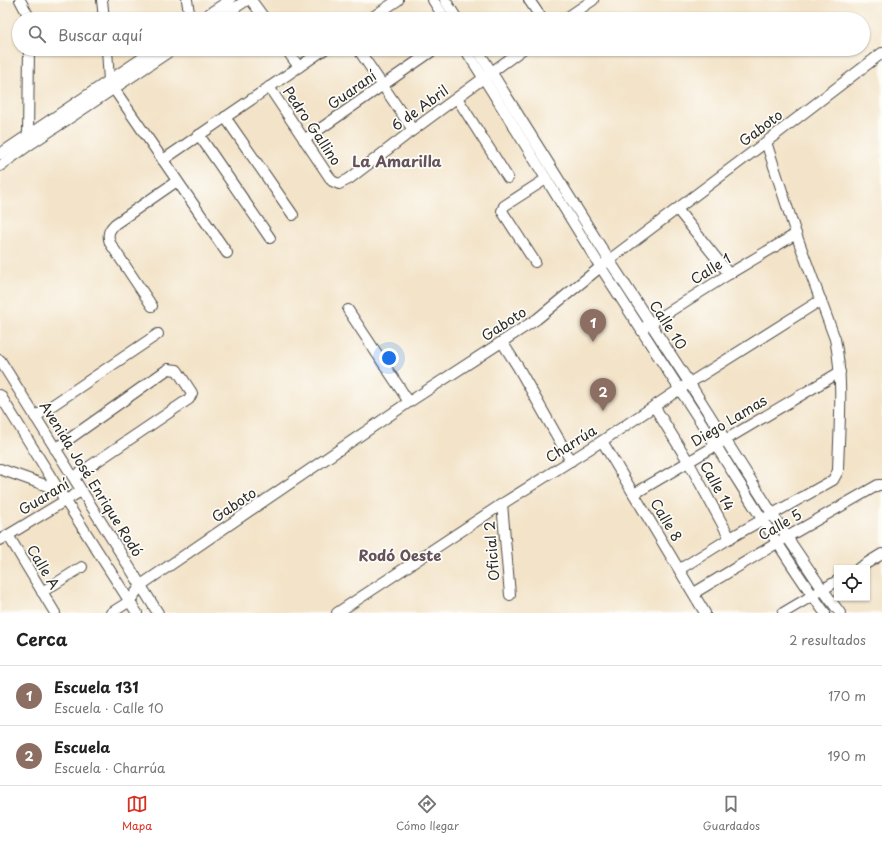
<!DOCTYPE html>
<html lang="es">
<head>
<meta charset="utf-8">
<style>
  :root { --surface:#fff; --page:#f6f6f6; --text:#222; --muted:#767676; --line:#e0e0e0; --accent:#d93025 }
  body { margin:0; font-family:"Playpen Sans",sans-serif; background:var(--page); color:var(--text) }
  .controls { position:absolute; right:12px; bottom:12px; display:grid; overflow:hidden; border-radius:0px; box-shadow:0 1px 3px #0004 }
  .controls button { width:36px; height:36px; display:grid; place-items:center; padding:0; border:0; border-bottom:1px solid var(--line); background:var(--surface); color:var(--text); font:20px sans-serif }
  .you { position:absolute; left:389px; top:358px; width:14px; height:14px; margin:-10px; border:3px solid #fff; border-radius:50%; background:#1a73e8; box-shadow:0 0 0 6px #1a73e833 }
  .badge { display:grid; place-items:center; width:26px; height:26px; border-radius:50%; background:var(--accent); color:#fff; font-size:13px; font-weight:700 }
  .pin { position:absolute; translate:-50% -33px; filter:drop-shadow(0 1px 2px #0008) }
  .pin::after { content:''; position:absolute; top:21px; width:14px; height:12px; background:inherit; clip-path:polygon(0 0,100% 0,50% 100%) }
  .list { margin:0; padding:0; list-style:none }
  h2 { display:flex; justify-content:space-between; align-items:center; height:52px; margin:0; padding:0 16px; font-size:17px }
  h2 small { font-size:13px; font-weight:400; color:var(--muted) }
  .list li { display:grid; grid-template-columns:26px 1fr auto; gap:12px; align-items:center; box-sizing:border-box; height:60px; padding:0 16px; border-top:1px solid var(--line) }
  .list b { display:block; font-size:15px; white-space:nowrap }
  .list p { margin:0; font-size:13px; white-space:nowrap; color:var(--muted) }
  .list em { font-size:13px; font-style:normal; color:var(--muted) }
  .icon { flex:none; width:22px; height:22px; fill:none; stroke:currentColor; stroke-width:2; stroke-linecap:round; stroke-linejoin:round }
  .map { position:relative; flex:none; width:882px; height:613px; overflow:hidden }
  .search { position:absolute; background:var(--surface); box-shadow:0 1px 3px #0004; left:12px; right:12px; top:12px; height:44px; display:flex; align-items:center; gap:10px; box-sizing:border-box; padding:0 14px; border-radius:22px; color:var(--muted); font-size:15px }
  .sheet { height:172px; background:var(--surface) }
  nav { display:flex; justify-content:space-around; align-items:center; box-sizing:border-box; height:56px; border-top:1px solid var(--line); background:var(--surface); font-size:11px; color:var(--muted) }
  nav a { display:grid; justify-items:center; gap:2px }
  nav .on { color:var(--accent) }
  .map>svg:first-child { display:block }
</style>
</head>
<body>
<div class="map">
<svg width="882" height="613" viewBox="0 0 882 613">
  <rect width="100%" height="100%" fill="#fdfcf7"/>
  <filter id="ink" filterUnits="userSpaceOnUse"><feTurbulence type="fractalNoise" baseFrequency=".025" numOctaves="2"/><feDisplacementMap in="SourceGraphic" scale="8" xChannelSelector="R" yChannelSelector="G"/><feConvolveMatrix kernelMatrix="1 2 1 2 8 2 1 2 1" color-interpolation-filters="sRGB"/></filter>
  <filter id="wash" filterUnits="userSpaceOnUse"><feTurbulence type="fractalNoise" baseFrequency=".012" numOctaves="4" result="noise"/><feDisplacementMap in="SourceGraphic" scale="16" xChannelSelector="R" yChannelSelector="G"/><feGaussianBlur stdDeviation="0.9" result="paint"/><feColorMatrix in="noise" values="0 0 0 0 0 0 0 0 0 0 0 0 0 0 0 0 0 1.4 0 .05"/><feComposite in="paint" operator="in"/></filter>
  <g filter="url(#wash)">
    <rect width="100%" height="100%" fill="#f3e3c8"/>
  </g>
  <g filter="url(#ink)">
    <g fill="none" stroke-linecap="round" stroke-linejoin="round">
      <defs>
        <g id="minor">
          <polyline points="20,0 28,15 28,19"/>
          <polyline points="102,0 104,19"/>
          <polyline points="187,0 190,19"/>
          <polyline points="251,0 265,19"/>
          <polyline points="433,0 445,19"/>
          <polyline points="445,0 457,19"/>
          <polyline points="529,0 542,19"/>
          <polyline points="201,19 230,0"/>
          <polyline points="218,19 247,0"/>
          <polyline points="370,19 398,0"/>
          <polyline points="565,19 593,0"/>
          <polyline points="29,49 28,135 29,138"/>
          <polyline points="107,49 109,81 114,89 227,253"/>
          <polyline points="286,49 299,67"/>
          <polyline points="358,49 413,130"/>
          <path d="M465,49c46,71 90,145 135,217 35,55 71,109 106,164 39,61 76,124 119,183"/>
          <polyline points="477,49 609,260 690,384 787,537 823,590 840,613"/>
          <polyline points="269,87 332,181 339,184 349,179 413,130 523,49"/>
          <polyline points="457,98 508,178"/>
          <polyline points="225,117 293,215"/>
          <polyline points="199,135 270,238"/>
          <polyline points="304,140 435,49"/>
          <polyline points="0,154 156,49"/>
          <polyline points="163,160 325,49"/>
          <polyline points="0,166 32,143 173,49"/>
          <polyline points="677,209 729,274"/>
          <polyline points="535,262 502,211 504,206 546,179"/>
          <path d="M152,306l-42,-63c-3,-9 -1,-13 5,-19l62,-43"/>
          <polyline points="348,310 409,402"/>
          <polyline points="645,327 729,274 796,234"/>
          <polyline points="502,342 518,367 571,461"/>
          <polyline points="0,360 158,613"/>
          <polyline points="0,395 65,500 137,613"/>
          <polyline points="654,406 688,461 730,538"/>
          <polyline points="35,417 158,334"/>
          <polyline points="602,441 705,613"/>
          <polyline points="55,449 168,369 177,370 192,393 189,399 74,477"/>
          <polyline points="0,469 59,490"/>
          <polyline points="634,494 840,372"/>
          <polyline points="502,504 510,595"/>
          <polyline points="8,535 55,613"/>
          <polyline points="0,540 81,491"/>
          <polyline points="859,568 882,554"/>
          <path d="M680,569l50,-31 103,-58 5,-9c1,-44 6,-89 -3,-132l-39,-105 -30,-92"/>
          <polyline points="42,592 82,567"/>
          <polyline points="694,593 787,537 878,485 882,485"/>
          <polyline points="111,613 130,601 141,585 409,402 537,319 609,260 766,142 882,53"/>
          <polyline points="337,613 502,504 602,441 680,389 821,300"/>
          <polyline points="783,613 837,581"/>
        </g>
      </defs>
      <use href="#minor" stroke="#494743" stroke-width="12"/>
      <use href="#minor" stroke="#fff" stroke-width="10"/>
    </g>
  </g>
  <g text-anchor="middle" stroke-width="3.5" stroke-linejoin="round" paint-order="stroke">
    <g font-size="14" fill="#2b2b2b" stroke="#fdfcf7">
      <text transform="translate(352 90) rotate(-35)" y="5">Guaraní</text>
      <text transform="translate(420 108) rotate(-36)" y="5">6 de Abril</text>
      <text transform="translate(312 126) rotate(56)" y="5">Pedro Gallino</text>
      <text transform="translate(761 128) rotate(-37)" y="5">Gaboto</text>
      <text transform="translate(711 269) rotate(-32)" y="5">Calle 1</text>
      <text transform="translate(504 324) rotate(-33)" y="5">Gaboto</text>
      <text transform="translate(668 325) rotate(57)" y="5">Calle 10</text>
      <text transform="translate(729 421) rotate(-31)" y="5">Diego Lamas</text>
      <text transform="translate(571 444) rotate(-32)" y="5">Charrúa</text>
      <text transform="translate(91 479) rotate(58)" y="5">Avenida José Enrique Rodó</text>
      <text transform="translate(717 486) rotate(61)" y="5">Calle 14</text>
      <text transform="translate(44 497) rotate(-31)" y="5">Guaraní</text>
      <text transform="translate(234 505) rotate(-34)" y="5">Gaboto</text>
      <text transform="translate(666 520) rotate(59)" y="5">Calle 8</text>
      <text transform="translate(780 525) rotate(-30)" y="5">Calle 5</text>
      <text transform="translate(492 551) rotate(-95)" y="5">Oficial 2</text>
      <text transform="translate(43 567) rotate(59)" y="5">Calle A</text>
    </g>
    <g font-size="15" font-weight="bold" fill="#64535b" stroke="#fdfcf7">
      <text x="397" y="167">La Amarilla</text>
      <text x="400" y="561">Rodó Oeste</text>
    </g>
  </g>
</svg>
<div class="controls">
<button><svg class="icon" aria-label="locate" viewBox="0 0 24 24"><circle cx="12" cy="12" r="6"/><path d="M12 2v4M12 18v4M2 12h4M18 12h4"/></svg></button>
</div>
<div class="you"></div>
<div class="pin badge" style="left:593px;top:342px;background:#8d6e63">1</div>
<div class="pin badge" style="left:603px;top:411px;background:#8d6e63">2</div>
<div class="search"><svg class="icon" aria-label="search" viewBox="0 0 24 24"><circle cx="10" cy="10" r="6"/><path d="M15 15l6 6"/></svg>Buscar aquí</div>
</div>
<section class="sheet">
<h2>Cerca<small>2 resultados</small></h2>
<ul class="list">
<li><span class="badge" style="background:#8d6e63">1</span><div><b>Escuela 131</b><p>Escuela · Calle 10</p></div><em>170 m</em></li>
<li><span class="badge" style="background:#8d6e63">2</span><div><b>Escuela</b><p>Escuela · Charrúa</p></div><em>190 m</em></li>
</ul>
</section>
<nav>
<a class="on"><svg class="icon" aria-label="map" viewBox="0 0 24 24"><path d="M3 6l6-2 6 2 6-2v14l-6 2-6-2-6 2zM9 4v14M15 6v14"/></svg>Mapa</a>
<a><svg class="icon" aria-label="directions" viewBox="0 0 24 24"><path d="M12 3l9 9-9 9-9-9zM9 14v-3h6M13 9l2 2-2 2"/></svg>Cómo llegar</a>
<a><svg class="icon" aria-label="saved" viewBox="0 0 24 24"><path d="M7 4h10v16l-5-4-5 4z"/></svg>Guardados</a>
</nav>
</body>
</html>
